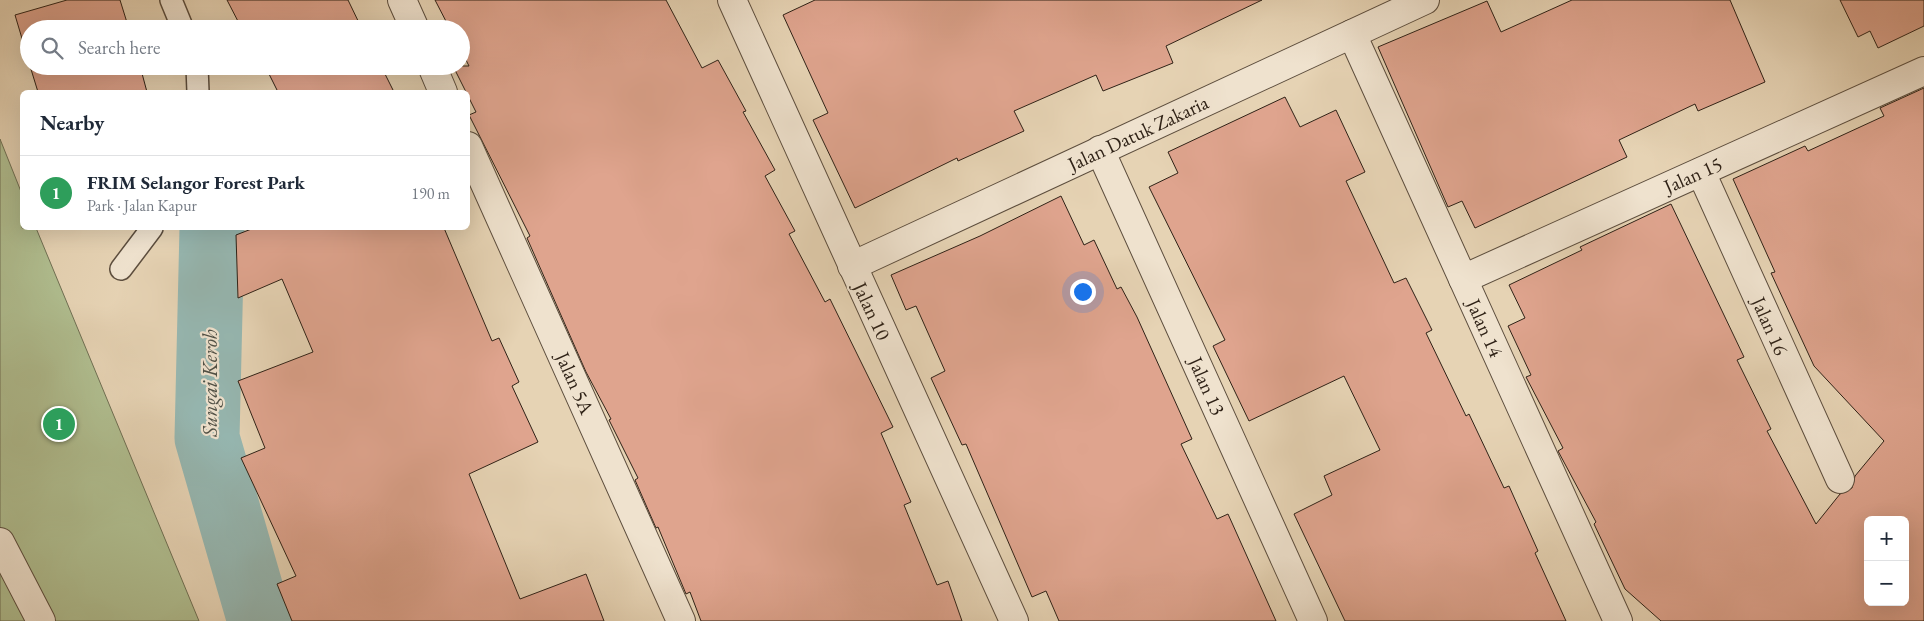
<!DOCTYPE html>
<html lang="en">
<head>
<meta charset="utf-8">
<style>
  :root { --surface:#fff; --page:#f2f2f3; --text:#1f2937; --muted:#747a83; --line:#e0e1e3; --accent:#8f2418 }
  body { margin:0; font-family:"EB Garamond",serif; background:var(--page); color:var(--text) }
  .controls { position:absolute; right:15px; bottom:15px; display:grid; overflow:hidden; border-radius:8px; box-shadow:0 5px 20px #0002 }
  .controls button { width:45px; height:45px; display:grid; place-items:center; padding:0; border:0; border-bottom:1px solid var(--line); background:var(--surface); color:var(--text); font:25px sans-serif }
  .you { position:absolute; left:1082px; top:291px; width:18px; height:18px; margin:-12px; border:4px solid #fff; border-radius:50%; background:#1a73e8; box-shadow:0 0 0 8px #1a73e833 }
  .badge { display:grid; place-items:center; width:32px; height:32px; border-radius:50%; background:var(--accent); color:#fff; font-size:16px; font-weight:700 }
  .pin { position:absolute; translate:-50% -50%; border:2px solid #fff; box-shadow:0 1px 5px #0006 }
  .list { margin:0; padding:0; list-style:none }
  h2 { display:flex; justify-content:space-between; align-items:center; height:65px; margin:0; padding:0 20px; font-size:21px }
  h2 small { font-size:16px; font-weight:400; color:var(--muted) }
  .list li { display:grid; grid-template-columns:32px 1fr auto; gap:15px; align-items:center; box-sizing:border-box; height:75px; padding:0 20px; border-top:1px solid var(--line) }
  .list b { display:block; font-size:19px; white-space:nowrap }
  .list p { margin:0; font-size:16px; white-space:nowrap; color:var(--muted) }
  .list em { font-size:16px; font-style:normal; color:var(--muted) }
  .icon { flex:none; width:28px; height:28px; fill:none; stroke:currentColor; stroke-width:2; stroke-linecap:round; stroke-linejoin:round }
  .map { position:relative; flex:none; width:1924px; height:621px; overflow:hidden }
  .search { position:absolute; background:var(--surface); box-shadow:0 5px 20px #0002; left:20px; top:20px; width:450px; height:55px; display:flex; align-items:center; gap:12px; box-sizing:border-box; padding:0 18px; border-radius:28px; color:var(--muted); font-size:19px }
  .panel { position:absolute; background:var(--surface); box-shadow:0 5px 20px #0002; left:20px; top:90px; width:450px; height:140px; border-radius:8px }
  .map>svg:first-child { display:block }
</style>
</head>
<body>
<div class="map">
<svg width="1924" height="621" viewBox="0 0 1924 621">
  <rect width="100%" height="100%" fill="#e6d3b4"/>
  <filter id="stains"><feTurbulence type="fractalNoise" baseFrequency=".004" numOctaves="4"/><feColorMatrix values="0 0 0 0 .2 0 0 0 0 .09 0 0 0 0 .02 0 0 0 .5 -.17"/></filter>
  <radialGradient id="worn" r=".72"><stop offset=".6" stop-color="#630" stop-opacity="0"/><stop offset="1" stop-color="#630" stop-opacity=".3"/></radialGradient>
  <polygon fill="#b0be90" stroke="#707054" points="0,139 22,194 22,228 36,228 199,621 0,621"/>
  <g fill="none" stroke-linecap="round" stroke-linejoin="round">
    <polyline stroke="#96b7b1" stroke-width="65" points="212,228 207,438 260,621"/>
  </g>
  <g fill="#dfa48e" stroke="#2f2217" fill-rule="evenodd">
    <polygon points="67,0 120,0 129,29 29,29 29,62 15,15"/>
    <polygon points="227,0 348,0 362,29 242,29"/>
    <polygon points="435,0 666,0 702,68 718,60 746,111 743,112 775,170 765,176 795,231 789,234 825,302 830,299 893,427 881,433 911,502 904,505 937,585 948,581 962,621 701,621 690,592 686,594 658,527 656,528 635,480 638,478 609,420 611,419 586,372 527,238 530,236 469,115 476,112 453,66 469,66 461,50 461,29 450,29"/>
    <polygon points="815,0 1262,0 1166,46 1173,63 1103,91 1096,75 1014,111 1024,131 958,161 957,158 855,208 813,120 828,113 783,15"/>
    <polygon points="1572,0 1730,0 1765,82 1698,111 1695,104 1619,140 1627,157 1475,228 1462,201 1448,207 1378,47 1487,1 1501,32"/>
    <polygon points="1840,0 1924,0 1924,26 1878,48 1870,31 1858,37"/>
    <polygon points="30,66 140,66 147,92 38,92"/>
    <polygon points="265,66 381,66 394,92 278,92"/>
    <path d="M1924,88v533h-263l-36,-32 -31,-65 2,-2 -38,-71 5,-3 -37,-71 5,-2 -23,-49 17,-8 -16,-33 73,-35 -2,-3 91,-43 73,153 -7,3 34,69 -4,2 49,93 24,-30 12,-6 3,-12 29,-35 -70,-75 -43,-93 4,-1 -42,-93 72,-33 3,5 76,-35 -4,-8zM1868,520h37v82h-37z"/>
    <polygon points="1285,97 1300,127 1336,110 1365,172 1346,181 1394,283 1406,278 1432,330 1426,333 1466,416 1469,414 1504,488 1509,486 1538,551 1535,553 1566,621 1345,621 1294,514 1332,495 1324,476 1380,450 1344,376 1249,421 1213,346 1225,340 1149,187 1178,173 1168,152"/>
    <polygon points="1061,196 1084,245 1094,240 1117,289 1121,287 1137,317 1192,439 1181,444 1217,519 1228,514 1276,621 1059,621 1046,591 1032,597 966,444 962,445 931,378 945,371 916,306 906,310 891,275 980,236"/>
    <polygon points="254,228 444,228 492,341 499,338 519,382 512,386 538,442 469,474 520,599 586,574 604,621 292,621 277,584 296,576 241,458 265,448 238,381 313,352 282,279 238,298 236,235"/>
  </g>
  <g fill="none" stroke-linecap="round" stroke-linejoin="round">
    <defs>
      <g id="lane">
        <polyline points="171,0 183,29"/>
        <polyline points="197,66 198,92"/>
        <polyline points="121,269 152,228"/>
      </g>
      <g id="street">
        <polyline points="402,0 415,29"/>
        <polyline points="732,0 1014,621"/>
        <polyline points="1352,34 1618,621"/>
        <polyline points="432,66 443,92"/>
        <polyline points="468,146 681,621"/>
        <polyline points="1100,150 1313,621"/>
        <polyline points="1701,172 1840,479"/>
        <polyline points="852,266 1425,0"/>
        <polyline points="1463,279 1924,71"/>
        <polyline points="0,542 41,621"/>
      </g>
    </defs>
    <use href="#lane" stroke="#5d4e3e" stroke-width="24"/>
    <use href="#street" stroke="#5d4e3e" stroke-width="30"/>
    <use href="#lane" stroke="#efe2ce" stroke-width="21"/>
    <use href="#street" stroke="#efe2ce" stroke-width="28"/>
  </g>
  <g text-anchor="middle" stroke-width="4.5" stroke-linejoin="round" paint-order="stroke">
    <g font-size="20" fill="#2f2217" stroke="#efe2ce">
      <text transform="translate(1138 133) rotate(-25)" y="7">Jalan Datuk Zakaria</text>
      <text transform="translate(1693 175) rotate(-24)" y="7">Jalan 15</text>
      <text transform="translate(872 311) rotate(65)" y="7">Jalan 10</text>
      <text transform="translate(1770 326) rotate(66)" y="7">Jalan 16</text>
      <text transform="translate(1485 328) rotate(66)" y="7">Jalan 14</text>
      <text transform="translate(575 383) rotate(66)" y="7">Jalan 5A</text>
      <text transform="translate(1207 386) rotate(66)" y="7">Jalan 13</text>
    </g>
    <g font-size="21" font-style="italic" fill="#4e4f45" stroke="#efe2ce">
      <text transform="translate(210 383) rotate(-90)" y="7">Sungai Keroh</text>
    </g>
  </g>
  <rect width="100%" height="100%" filter="url(#stains)"/>
  <rect width="100%" height="100%" fill="url(#worn)"/>
</svg>
<div class="controls">
<button>+</button>
<button>−</button>
</div>
<div class="you"></div>
<div class="pin badge" style="left:59px;top:424px;background:#2e9e5b">1</div>
<div class="search"><svg class="icon" aria-label="search" viewBox="0 0 24 24"><circle cx="10" cy="10" r="6"/><path d="M15 15l6 6"/></svg>Search here</div>
<section class="panel">
<h2>Nearby<small></small></h2>
<ul class="list">
<li><span class="badge" style="background:#2e9e5b">1</span><div><b>FRIM Selangor Forest Park</b><p>Park · Jalan Kapur</p></div><em>190 m</em></li>
</ul>
</section>
</div>
</body>
</html>
